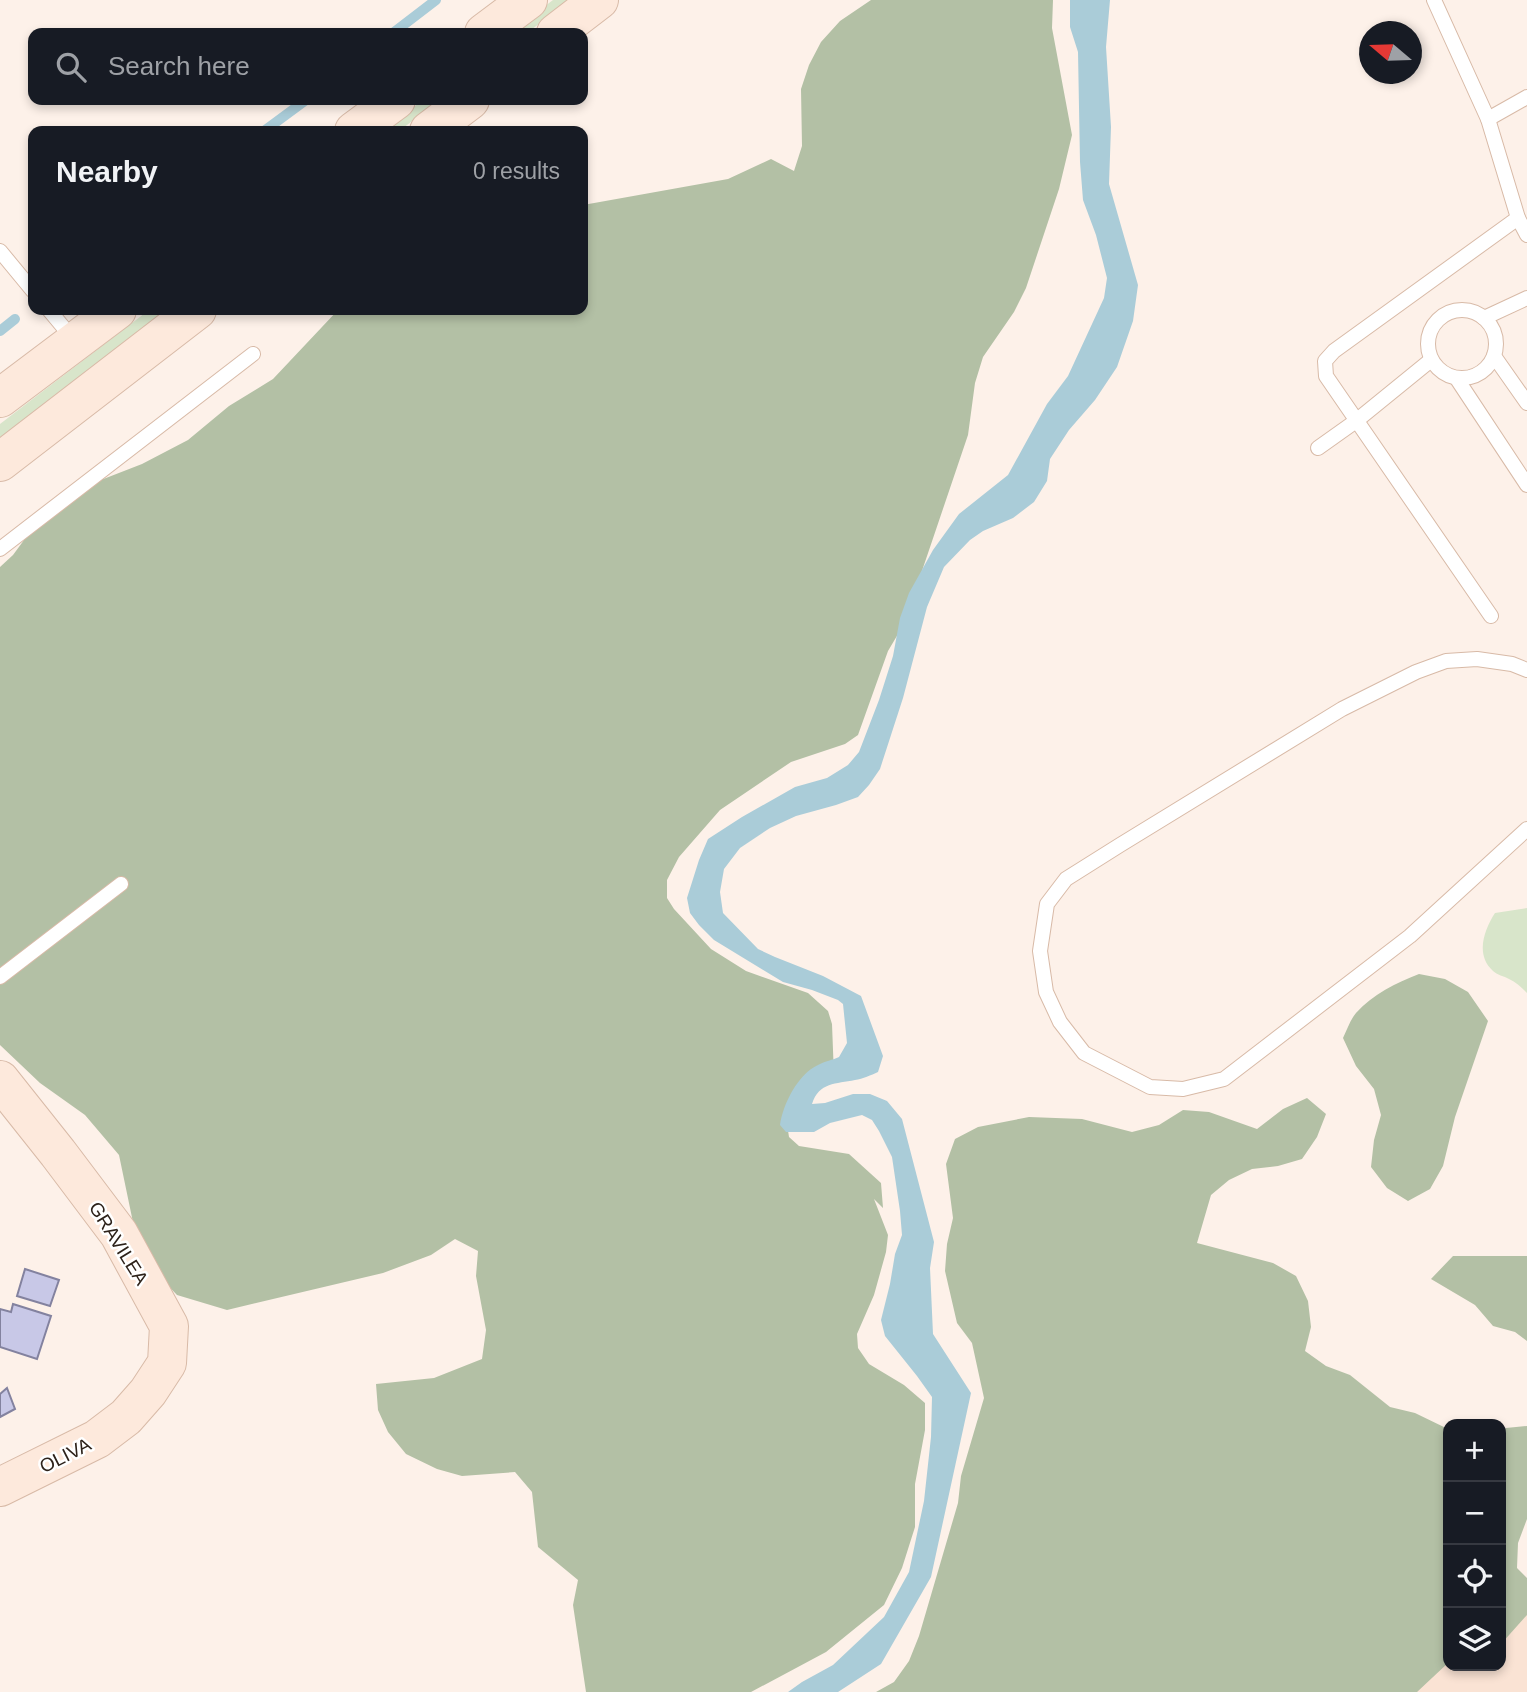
<!DOCTYPE html>
<html lang="en">
<head>
<meta charset="utf-8">
<style>
  :root { --surface:#171b24; --page:#242831; --text:#f1f3f6; --muted:#9ea1a6; --line:#363941 }
  body { margin:0; font-family:Arial,sans-serif; background:var(--page); color:var(--text) }
  .controls { position:absolute; right:21px; bottom:21px; display:grid; overflow:hidden; border-radius:14px; box-shadow:0 4px 10px #0003 }
  .controls button { width:63px; height:63px; display:grid; place-items:center; padding:0; border:0; border-bottom:2px solid var(--line); background:var(--surface); color:var(--text); font:35px sans-serif }
  .compass { position:absolute; left:1359px; top:21px; width:63px; height:63px; border-radius:50%; background:var(--surface); box-shadow:0 4px 10px #0003; rotate:289deg }
  .list { margin:0; padding:0; list-style:none }
  h2 { display:flex; justify-content:space-between; align-items:center; height:91px; margin:0; padding:0 28px; font-size:30px }
  h2 small { font-size:23px; font-weight:400; color:var(--muted) }
  .icon { flex:none; width:38px; height:38px; fill:none; stroke:currentColor; stroke-width:2; stroke-linecap:round; stroke-linejoin:round }
  .map { position:relative; flex:none; width:1527px; height:1692px; overflow:hidden }
  .search { position:absolute; background:var(--surface); box-shadow:0 4px 10px #0003; left:28px; top:28px; width:560px; height:77px; display:flex; align-items:center; gap:18px; box-sizing:border-box; padding:0 24px; border-radius:14px; color:var(--muted); font-size:26px }
  .panel { position:absolute; background:var(--surface); box-shadow:0 4px 10px #0003; left:28px; top:126px; width:560px; height:189px; border-radius:14px }
  .map>svg:first-child { display:block }
</style>
</head>
<body>
<div class="map">
<svg width="1527" height="1692" viewBox="0 0 1527 1692">
  <rect width="100%" height="100%" fill="#fdf1e9"/>
  <polygon fill="#fae3d4" points="1527,1613 1527,1692 1360,1692 1448,1650 1448,1666 1501,1666 1501,1625"/>
  <g fill="#d8e5ca">
    <polygon points="553,0 570,0 527,33 510,33"/>
    <polygon points="423,100 440,100 399,131 382,131"/>
    <polygon points="149,310 167,310 0,438 0,424"/>
    <path d="M1527,908v85c-6,-6 -11,-11 -18,-14 -5,-3 -12,-4 -16,-8 -18,-16 -9,-41 2,-58z"/>
  </g>
  <g fill="#b3c0a5">
    <polygon points="871,0 1053,0 1052,28 1072,135 1059,189 1026,288 1014,312 983,357 975,383 968,435 904,624 888,651 858,735 845,744 791,762 720,810 679,857 667,880 667,898 674,909 711,949 746,971 808,993 828,1011 832,1024 834,1076 810,1092 787,1124 789,1137 799,1146 849,1154 881,1183 883,1208 874,1199 888,1235 886,1252 874,1295 857,1334 858,1348 869,1364 904,1385 925,1403 925,1430 915,1484 915,1527 902,1568 884,1605 826,1652 751,1692 586,1692 573,1605 578,1580 538,1547 532,1492 515,1472 462,1476 437,1469 406,1454 388,1432 378,1410 376,1384 434,1378 482,1359 486,1330 476,1276 478,1251 455,1239 431,1255 383,1273 227,1310 177,1295 140,1256 119,1155 85,1115 40,1083 0,1045 0,567 13,555 44,513 88,485 142,464 188,440 229,406 273,379 338,310 583,310 583,205 728,179 771,159 794,171 802,146 801,89 809,65 821,42 840,21"/>
    <path d="M1419,974l26,5 23,13 20,29 -33,96 -12,49 -13,23 -22,12 -21,-13 -16,-21 3,-27 7,-25 -7,-26 -18,-23 -13,-28c4,-8 7,-18 13,-25 17,-19 40,-30 63,-39z"/>
    <polygon points="1307,1098 1326,1114 1317,1137 1302,1159 1278,1166 1252,1169 1229,1180 1211,1195 1197,1243 1273,1263 1296,1276 1308,1301 1311,1327 1305,1351 1326,1366 1350,1375 1390,1407 1415,1413 1448,1429 1448,1663 1417,1692 876,1692 894,1682 909,1661 919,1636 958,1503 961,1476 984,1398 972,1343 957,1323 945,1271 947,1244 953,1218 946,1164 955,1139 978,1127 1029,1117 1082,1119 1132,1132 1159,1125 1183,1110 1209,1112 1257,1129 1283,1109"/>
    <polygon points="1453,1256 1527,1256 1527,1341 1515,1332 1493,1326 1475,1305 1431,1279"/>
    <polygon points="1527,1426 1527,1519 1518,1543 1517,1568 1527,1578 1527,1615 1501,1644 1501,1433 1506,1428"/>
  </g>
  <path fill="#aaccd8" d="M1070,0h40l-4,47 5,80 -2,57 29,101 -5,36 -16,46 -22,33 -26,30 -19,29 -3,22 -13,21 -21,16 -30,13 -13,9 -26,27 -17,40 -24,91 -23,71 -11,16 -11,12 -22,8 -40,11 -26,12 -30,20 -16,21 -4,23 3,21 35,36 17,8 48,19 38,20 22,60 -5,16c-7,3 -15,7 -23,8 -19,4 -36,2 -43,24l13,-1 28,-9h17l17,7 15,18 32,123 -4,26 3,66 38,59 -40,184 -50,87 -43,28h-50l14,-10 31,-17 51,-48 25,-45 15,-71 7,-64 1,-40 -15,-21 -32,-40 -4,-16 9,-36 5,-30 7,-19 -2,-24 -8,-54 -13,-26 -7,-11 -10,-5 -32,8 -16,9h-28l-6,-7c3,-21 18,-51 38,-60 7,-4 15,-5 21,-8l8,-14 -4,-39 -5,-4 -26,-10 -29,-8 -69,-42 -15,-15 -9,-12 -3,-15 12,-38 9,-21 34,-22 53,-30 32,-9 21,-13 11,-13 20,-52 14,-44 7,-38 9,-25 24,-43 26,-36 49,-39 39,-71 21,-28 36,-78 3,-20 -11,-43 -13,-35 -3,-38 -2,-110 -8,-25z"/>
  <g fill="none" stroke-linecap="round" stroke-linejoin="round">
    <g stroke="#aaccd8" stroke-width="10">
      <polyline points="393,33 436,0"/>
      <polyline points="264,131 306,100"/>
      <polyline points="0,331 15,319"/>
    </g>
  </g>
  <g fill="#c8c8e7" stroke="#83829f" stroke-width="2">
    <polygon points="25,1269 59,1280 50,1306 17,1296"/>
    <polygon points="13,1304 51,1316 37,1359 0,1347 0,1309 11,1312"/>
    <polygon points="7,1388 15,1409 0,1417 0,1394"/>
  </g>
  <g fill="none" stroke-linecap="round" stroke-linejoin="round">
    <defs>
      <g id="lane">
        <polyline points="1434,0 1488,119 1518,218 1334,351 1325,361 1326,376 1491,616"/>
        <polyline points="1488,119 1527,97"/>
        <polyline points="1518,218 1527,235"/>
        <polyline points="0,251 33,291"/>
        <polyline points="49,310 74,340"/>
        <circle cx="1462" cy="344" r="34"/>
        <polyline points="1484,318 1527,298"/>
        <polyline points="1494,356 1527,403"/>
        <polyline points="1457,379 1527,485"/>
        <polyline points="1318,448 1356,421 1431,360"/>
        <polyline points="0,549 253,354"/>
        <polyline points="1527,670 1512,664 1477,659 1446,661 1416,672 1342,709 1120,845 1066,879 1047,904 1040,951 1046,992 1060,1022 1084,1053 1150,1087 1183,1089 1224,1079 1410,936 1527,829"/>
        <polyline points="0,977 121,884"/>
      </g>
      <g id="secondary">
        <polyline points="484,33 528,0"/>
        <polyline points="556,33 599,0"/>
        <polyline points="354,131 396,100"/>
        <polyline points="429,131 470,100"/>
        <polyline points="0,398 117,310"/>
        <polyline points="0,462 197,310"/>
        <polyline points="0,1080 58,1153 119,1234 169,1326 167,1363 148,1392 126,1417 97,1439 0,1487"/>
      </g>
    </defs>
    <use href="#lane" stroke="#d8baa7" stroke-width="16"/>
    <use href="#secondary" stroke="#d8baa7" stroke-width="40"/>
    <use href="#lane" stroke="#fff" stroke-width="14"/>
    <use href="#secondary" stroke="#fde9dc" stroke-width="38"/>
  </g>
  <g text-anchor="middle" stroke-width="5" stroke-linejoin="round" paint-order="stroke">
    <g font-size="19" fill="#2d221a" stroke="#fff">
      <text transform="translate(119 1243) rotate(58)" y="7">GRAVILEA</text>
      <text transform="translate(65 1455) rotate(-27)" y="7">OLIVA</text>
    </g>
  </g>
</svg>
<div class="controls">
<button>+</button>
<button>−</button>
<button><svg class="icon" aria-label="locate" viewBox="0 0 24 24"><circle cx="12" cy="12" r="6"/><path d="M12 2v4M12 18v4M2 12h4M18 12h4"/></svg></button>
<button><svg class="icon" aria-label="layers" viewBox="0 0 24 24"><path d="M12 4l9 5-9 5-9-5zM3 14l9 5 9-5"/></svg></button>
</div>
<svg class="compass" viewBox="-18 -18 36 36"><path d="M0-13l5 13h-10z" fill="#e53935"/><path d="M0 13l5-13h-10z" fill="#9ea1a6"/></svg>
<div class="search"><svg class="icon" aria-label="search" viewBox="0 0 24 24"><circle cx="10" cy="10" r="6"/><path d="M15 15l6 6"/></svg>Search here</div>
<section class="panel">
<h2>Nearby<small>0 results</small></h2>
<ul class="list">
</ul>
</section>
</div>
</body>
</html>
